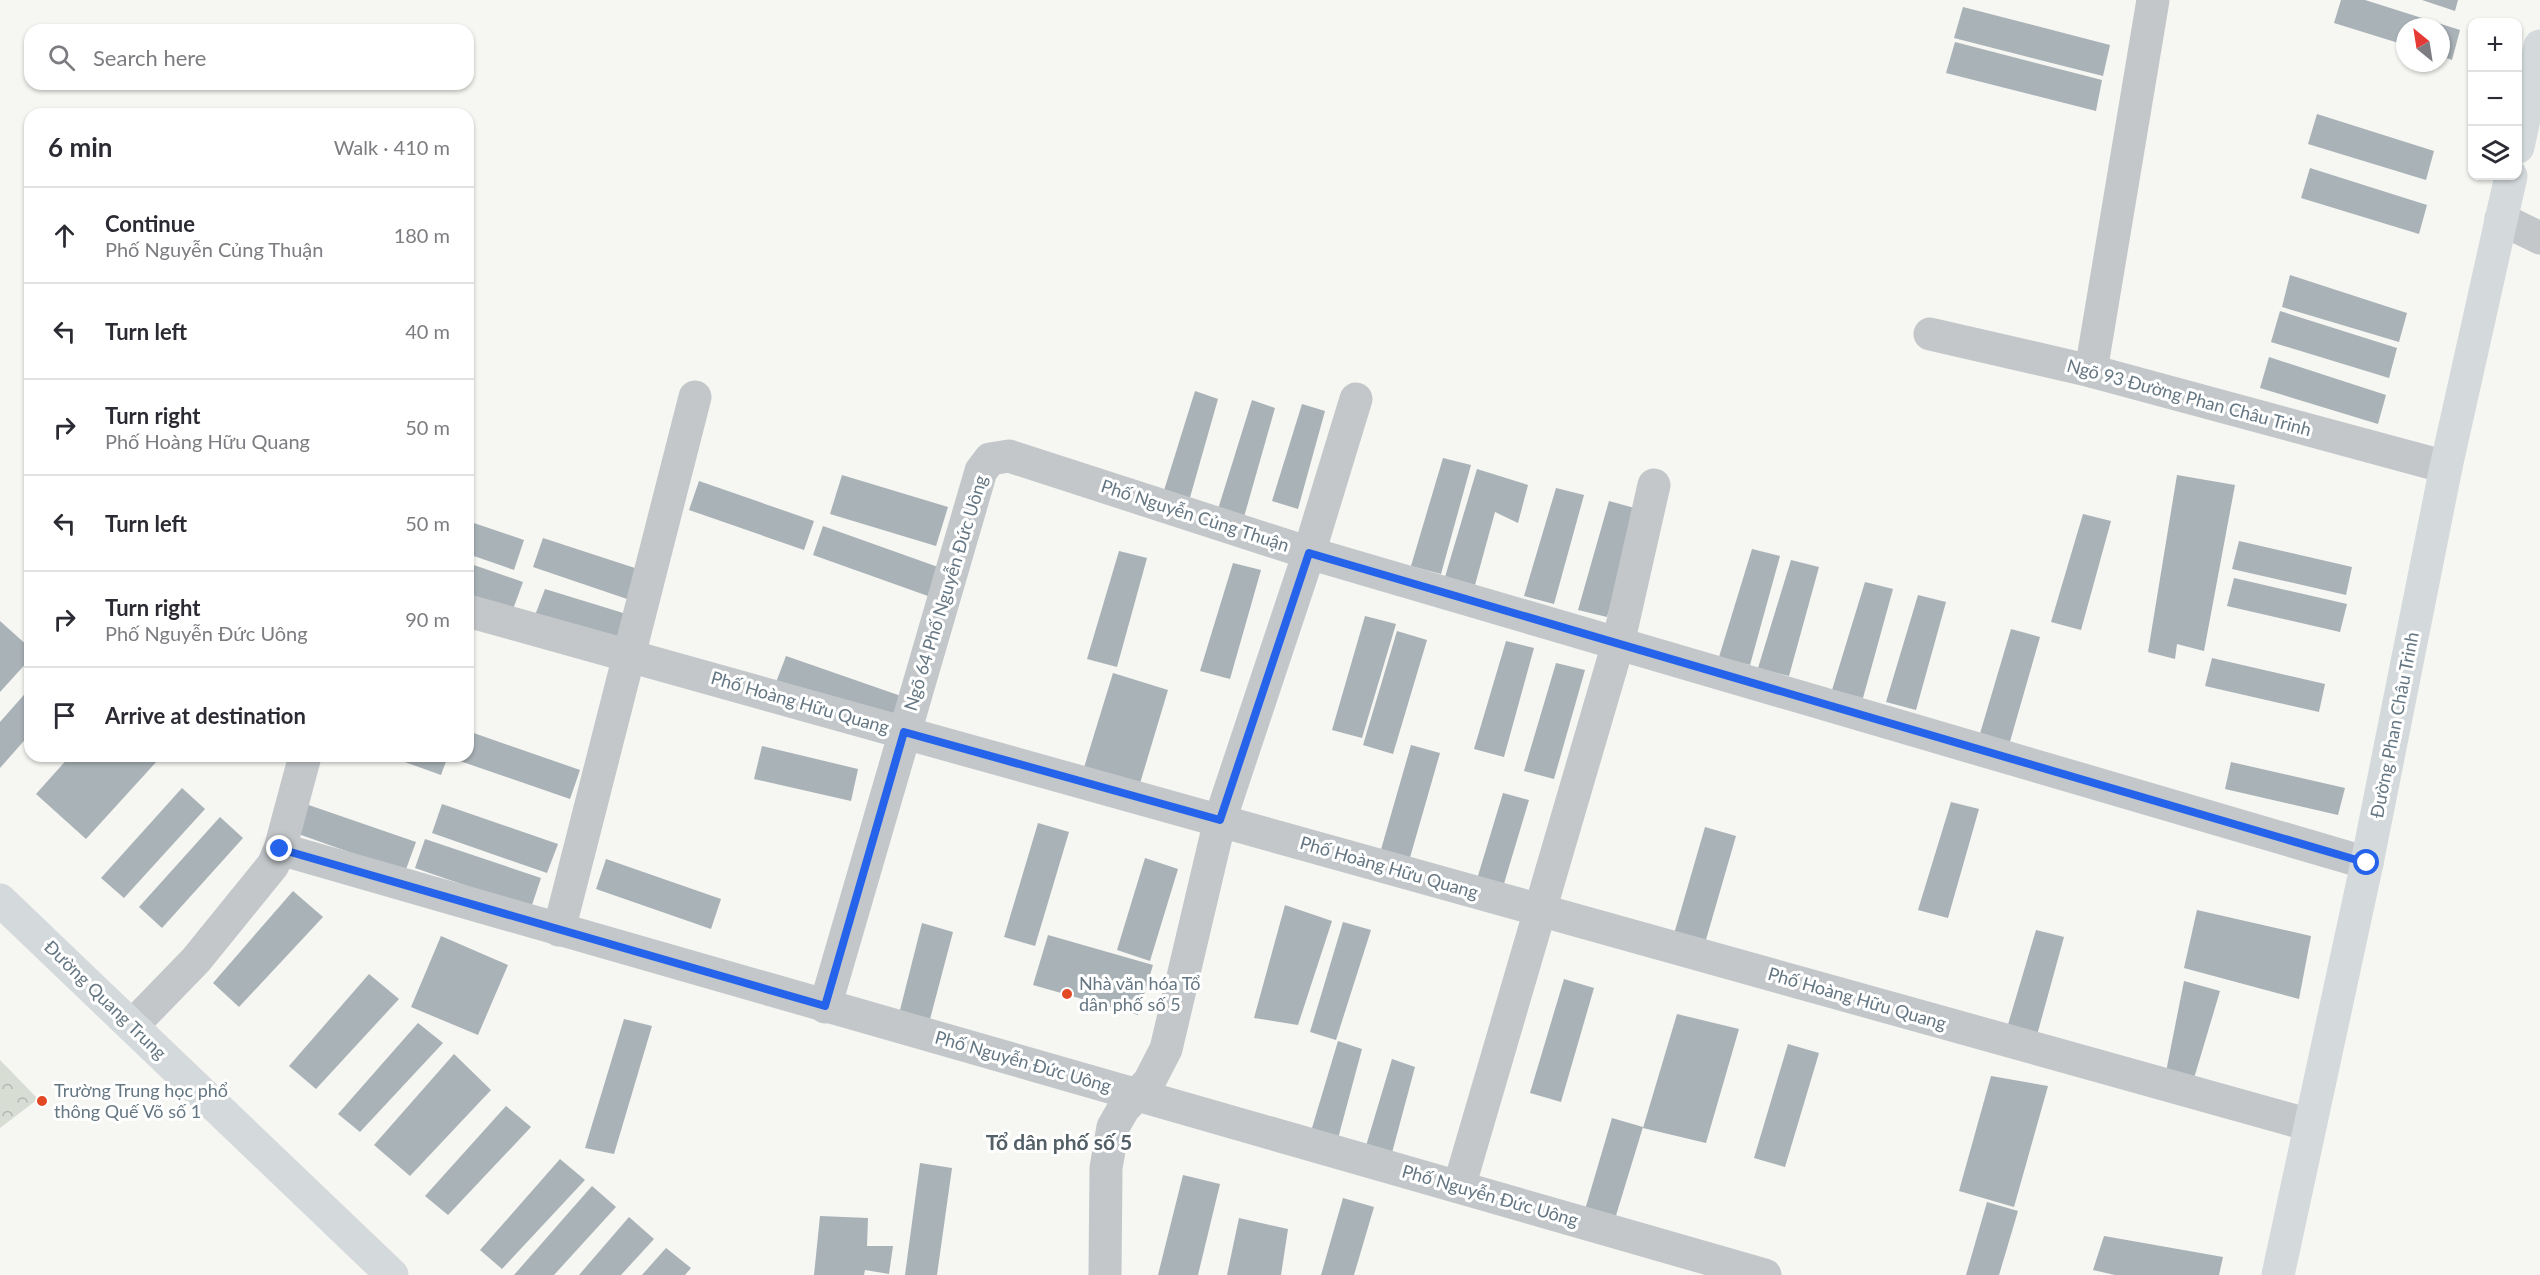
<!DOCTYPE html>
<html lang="en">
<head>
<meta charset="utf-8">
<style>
  :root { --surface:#fff; --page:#f7f7f7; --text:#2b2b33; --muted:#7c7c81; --line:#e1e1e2 }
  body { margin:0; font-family:Lato,sans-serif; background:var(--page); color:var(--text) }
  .controls { position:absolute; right:18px; top:18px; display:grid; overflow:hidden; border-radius:12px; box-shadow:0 2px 4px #0004 }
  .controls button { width:54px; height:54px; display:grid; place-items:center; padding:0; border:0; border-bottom:2px solid var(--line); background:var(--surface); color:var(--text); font:30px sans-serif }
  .compass { position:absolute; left:2396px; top:18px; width:54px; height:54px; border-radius:50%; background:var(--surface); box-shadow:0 2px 4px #0004; rotate:330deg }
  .stop { position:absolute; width:18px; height:18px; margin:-14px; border:4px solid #2563eb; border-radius:50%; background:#fff }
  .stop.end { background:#2563eb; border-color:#fff; box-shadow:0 2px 6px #0008 }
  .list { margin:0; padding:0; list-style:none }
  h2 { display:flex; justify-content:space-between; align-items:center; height:78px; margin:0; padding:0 24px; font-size:26px }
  h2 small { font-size:20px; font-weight:400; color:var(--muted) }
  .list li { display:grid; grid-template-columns:39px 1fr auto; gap:18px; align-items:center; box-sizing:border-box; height:96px; padding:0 24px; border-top:2px solid var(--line) }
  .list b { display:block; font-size:22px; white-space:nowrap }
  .list p { margin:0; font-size:20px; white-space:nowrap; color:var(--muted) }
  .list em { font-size:20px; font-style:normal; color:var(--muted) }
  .icon { flex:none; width:33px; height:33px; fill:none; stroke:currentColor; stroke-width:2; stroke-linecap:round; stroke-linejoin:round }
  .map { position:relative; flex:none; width:2540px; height:1275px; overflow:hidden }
  .search { position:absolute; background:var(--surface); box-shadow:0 2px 4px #0004; left:24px; top:24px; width:450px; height:66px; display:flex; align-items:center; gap:15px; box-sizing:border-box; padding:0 21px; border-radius:18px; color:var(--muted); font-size:22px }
  .panel { position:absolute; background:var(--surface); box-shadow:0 2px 4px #0004; left:24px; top:108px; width:450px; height:654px; border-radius:18px }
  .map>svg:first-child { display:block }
</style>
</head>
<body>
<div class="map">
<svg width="2540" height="1275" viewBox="0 0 2540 1275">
  <defs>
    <pattern id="forest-crowns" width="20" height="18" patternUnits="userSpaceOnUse" patternTransform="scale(1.5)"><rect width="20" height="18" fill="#d7ddd3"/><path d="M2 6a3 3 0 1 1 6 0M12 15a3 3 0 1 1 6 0" fill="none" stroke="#b2b8b1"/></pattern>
  </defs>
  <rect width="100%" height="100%" fill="#f6f6f2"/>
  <polygon fill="url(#forest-crowns)" points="0,1060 38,1099 0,1128"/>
  <g fill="#a9b2b7">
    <polygon points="2341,0 2365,0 2460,30 2452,60 2441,56 2441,27 2405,27 2405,45 2334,23"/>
    <polygon points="2422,0 2458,0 2455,11"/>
    <polygon points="1963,7 2110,45 2103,76 1954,38"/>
    <polygon points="1955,42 2102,80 2096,111 1946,73"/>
    <polygon points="2317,114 2434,151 2426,180 2308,144"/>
    <polygon points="2310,168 2427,205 2419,234 2301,198"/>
    <polygon points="2290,275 2407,313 2399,342 2282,307"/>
    <polygon points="2280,311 2397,348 2389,378 2271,342"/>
    <polygon points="2269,357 2386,395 2378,424 2260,388"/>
    <polygon points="1195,391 1218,399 1187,508 1161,500"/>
    <polygon points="1252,400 1275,408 1244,517 1218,509"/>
    <polygon points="1302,404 1325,411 1298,509 1272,501"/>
    <polygon points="1443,458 1471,465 1441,574 1411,566"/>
    <polygon points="1477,469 1528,485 1518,523 1495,512 1475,585 1445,577"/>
    <polygon points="842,475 948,507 936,546 830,514"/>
    <polygon points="2177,475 2235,485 2204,651 2177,644 2175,659 2148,652"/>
    <polygon points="699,481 814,521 804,550 689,510"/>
    <polygon points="1556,488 1584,495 1554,604 1524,596"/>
    <polygon points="1609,501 1638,509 1607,617 1578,610"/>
    <polygon points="2083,514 2111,521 2081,630 2051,622"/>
    <polygon points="468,521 524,540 514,570 468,554"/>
    <polygon points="823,526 938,567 928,596 813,555"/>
    <polygon points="543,538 641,570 630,600 533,567"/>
    <polygon points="2239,541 2352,567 2346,595 2232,569"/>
    <polygon points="1752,549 1780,556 1750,665 1719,657"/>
    <polygon points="1119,551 1147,558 1117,667 1087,659"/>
    <polygon points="1791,560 1819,567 1789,676 1758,668"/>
    <polygon points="468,563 523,582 512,612 468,596"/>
    <polygon points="1233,563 1261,570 1230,679 1200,671"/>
    <polygon points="2234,578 2347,604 2340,632 2227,606"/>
    <polygon points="1865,582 1893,589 1863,698 1832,690"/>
    <polygon points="545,589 633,616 623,646 534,618"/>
    <polygon points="1918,595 1946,602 1916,710 1886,702"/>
    <polygon points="1365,616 1396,624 1362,738 1332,730"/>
    <polygon points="0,621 30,648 30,659 0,692"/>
    <polygon points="2011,629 2040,637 2009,745 1979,737"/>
    <polygon points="1397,631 1427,640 1393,754 1363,745"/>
    <polygon points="1506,641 1534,648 1504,757 1474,749"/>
    <polygon points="786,656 901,696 890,725 775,685"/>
    <polygon points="2212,658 2325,684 2319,712 2205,686"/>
    <polygon points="1556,663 1585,670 1554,779 1524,771"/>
    <polygon points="1113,673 1168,690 1138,790 1082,774"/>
    <polygon points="30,688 30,734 0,768 0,722"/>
    <polygon points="468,731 580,770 570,799 454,759 455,756 468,756"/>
    <polygon points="1411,745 1440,753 1409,861 1380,853"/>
    <polygon points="762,746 858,769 851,801 754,779"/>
    <polygon points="70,756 154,756 158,760 86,839 36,794"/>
    <polygon points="388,756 448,756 441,775"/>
    <polygon points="2231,762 2345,788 2338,815 2225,789"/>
    <polygon points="182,788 205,809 124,898 101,878"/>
    <polygon points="1503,793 1529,800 1500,897 1474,889"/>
    <polygon points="300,802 416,842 405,872 290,831"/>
    <polygon points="1951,802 1979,809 1948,918 1918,910"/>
    <polygon points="442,804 558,844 547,873 432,833"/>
    <polygon points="220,817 243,838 162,928 139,907"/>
    <polygon points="1038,823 1069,832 1035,946 1004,937"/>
    <polygon points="1705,827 1736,836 1703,950 1672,941"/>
    <polygon points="425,839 541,878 531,908 415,868"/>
    <polygon points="1145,858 1178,869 1150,961 1117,950"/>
    <polygon points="606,859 721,899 711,929 596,889"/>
    <polygon points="293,891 323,917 239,1007 213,983"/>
    <polygon points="1285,905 1332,921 1298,1025 1254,1018"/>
    <polygon points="2197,910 2311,936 2299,999 2184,968"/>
    <polygon points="1343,922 1371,930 1336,1040 1310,1032"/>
    <polygon points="922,923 953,932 929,1023 899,1014"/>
    <polygon points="2036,930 2064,937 2034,1046 2004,1038"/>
    <polygon points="1048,935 1153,965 1138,1015 1033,985"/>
    <polygon points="441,936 508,965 478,1035 411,1007"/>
    <polygon points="369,974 399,999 316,1089 289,1066"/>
    <polygon points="1564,979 1594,988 1561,1102 1530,1093"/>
    <polygon points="2184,981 2220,991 2192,1085 2165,1077"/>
    <polygon points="1677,1014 1739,1029 1706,1143 1643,1128"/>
    <polygon points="624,1019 652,1026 614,1154 585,1148"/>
    <polygon points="418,1023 443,1043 360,1132 338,1114"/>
    <polygon points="1338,1041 1362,1049 1336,1146 1309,1138"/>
    <polygon points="1788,1044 1819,1053 1785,1167 1754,1158"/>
    <polygon points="454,1054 491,1090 410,1176 374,1145"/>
    <polygon points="1392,1059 1415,1067 1389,1164 1363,1156"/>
    <polygon points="1991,1076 2048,1086 2014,1207 1959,1191"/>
    <polygon points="506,1106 531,1127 448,1215 425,1196"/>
    <polygon points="1612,1118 1643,1127 1614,1222 1584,1213"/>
    <polygon points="560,1159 585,1180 502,1269 480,1250"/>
    <polygon points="920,1163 952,1168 937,1275 905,1275"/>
    <polygon points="1183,1175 1220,1184 1198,1275 1158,1275"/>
    <polygon points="592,1186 616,1207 554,1275 514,1275"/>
    <polygon points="1343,1198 1374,1207 1354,1275 1321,1275"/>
    <polygon points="1987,1202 2018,1211 1999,1275 1966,1275"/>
    <polygon points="820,1216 868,1218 867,1246 893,1246 889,1274 865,1270 864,1275 814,1275"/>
    <polygon points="629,1217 654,1239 621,1275 579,1275"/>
    <polygon points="1239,1218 1288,1229 1281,1275 1227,1275"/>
    <polygon points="2104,1236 2223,1257 2219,1275 2115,1275 2093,1270"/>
    <polygon points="666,1248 691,1268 685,1275 642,1275"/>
  </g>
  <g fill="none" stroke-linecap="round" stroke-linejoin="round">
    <g stroke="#c3c7ca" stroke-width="33">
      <polyline points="2501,219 2540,238"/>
      <polyline points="1930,334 2091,371 2446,467"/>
      <polyline points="2091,371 2153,0"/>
      <polyline points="468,611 2310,1125"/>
      <polyline points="280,849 1765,1275"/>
      <polyline points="559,930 695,397"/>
      <polyline points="825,1007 981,471 990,459 1009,456 1309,553 2367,863"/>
      <polyline points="132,1026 196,960 273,865 280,849 305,756"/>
      <polyline points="1459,1187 1618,644 1654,485"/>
      <polyline points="1105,1275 1106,1168 1113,1127 1124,1108 1149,1082 1166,1049 1220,820 1309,553 1356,399"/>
    </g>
    <g stroke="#d4d9dc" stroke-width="33">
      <polyline points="2518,147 2540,46"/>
      <polyline points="0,900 392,1275"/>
      <polyline points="2278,1275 2367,863 2446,467 2511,176"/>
    </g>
  </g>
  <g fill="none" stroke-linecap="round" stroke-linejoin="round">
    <polyline stroke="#2563eb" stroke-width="8" points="280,849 825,1006 904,732 1220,820 1309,553 2367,863"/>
  </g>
  <g fill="#e34825" stroke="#fff" stroke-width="2">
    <circle cx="1067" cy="994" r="6"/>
    <circle cx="42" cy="1101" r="6"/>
  </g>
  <g text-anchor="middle" stroke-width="6" stroke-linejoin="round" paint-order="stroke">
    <g font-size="18" fill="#657783" stroke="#fff">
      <text transform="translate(2189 398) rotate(15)" y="6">Ngõ 93 Đường Phan Châu Trinh</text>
      <text transform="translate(1195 516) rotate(18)" y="6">Phố Nguyễn Củng Thuận</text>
      <text transform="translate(946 593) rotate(-73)" y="6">Ngõ 64 Phố Nguyễn Đức Uông</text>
      <text transform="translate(800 703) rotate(16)" y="6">Phố Hoàng Hữu Quang</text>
      <text transform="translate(2395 725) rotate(-79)" y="6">Đường Phan Châu Trinh</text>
      <text transform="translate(1389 868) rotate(16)" y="6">Phố Hoàng Hữu Quang</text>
      <text transform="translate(1857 999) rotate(16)" y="6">Phố Hoàng Hữu Quang</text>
      <text transform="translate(105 1000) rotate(44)" y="6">Đường Quang Trung</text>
      <text transform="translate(1023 1062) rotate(16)" y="6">Phố Nguyễn Đức Uông</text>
      <text transform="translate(1490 1196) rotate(16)" y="6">Phố Nguyễn Đức Uông</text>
    </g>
    <g font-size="18" fill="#657783" stroke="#fff" text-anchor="start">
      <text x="1079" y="990">Nhà văn hóa Tổ<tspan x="1079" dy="21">dân phố số 5</tspan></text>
      <text x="54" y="1097">Trường Trung học phổ<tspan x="54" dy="21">thông Quế Võ số 1</tspan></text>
    </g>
    <g font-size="21" font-weight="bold" fill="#536068" stroke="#fff">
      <text x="1059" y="1150">Tổ dân phố số 5</text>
    </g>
  </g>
</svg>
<div class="controls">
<button>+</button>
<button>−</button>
<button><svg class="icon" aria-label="layers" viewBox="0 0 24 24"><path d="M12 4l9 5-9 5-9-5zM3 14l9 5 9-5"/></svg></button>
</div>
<svg class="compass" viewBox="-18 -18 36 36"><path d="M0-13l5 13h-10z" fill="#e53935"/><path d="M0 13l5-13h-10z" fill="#7c7c81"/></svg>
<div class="stop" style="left:2367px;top:863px"></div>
<div class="stop end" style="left:280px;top:849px"></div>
<div class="search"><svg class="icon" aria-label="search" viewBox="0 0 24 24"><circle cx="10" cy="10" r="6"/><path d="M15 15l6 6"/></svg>Search here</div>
<section class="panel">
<h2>6 min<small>Walk · 410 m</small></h2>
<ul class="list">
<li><svg class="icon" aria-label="ahead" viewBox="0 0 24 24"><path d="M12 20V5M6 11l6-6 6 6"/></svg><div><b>Continue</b><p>Phố Nguyễn Củng Thuận</p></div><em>180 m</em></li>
<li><svg class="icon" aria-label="left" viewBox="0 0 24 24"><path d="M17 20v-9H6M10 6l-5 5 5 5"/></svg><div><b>Turn left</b></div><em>40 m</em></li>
<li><svg class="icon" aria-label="right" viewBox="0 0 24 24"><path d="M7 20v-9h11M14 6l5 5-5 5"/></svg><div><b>Turn right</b><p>Phố Hoàng Hữu Quang</p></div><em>50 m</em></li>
<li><svg class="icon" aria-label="left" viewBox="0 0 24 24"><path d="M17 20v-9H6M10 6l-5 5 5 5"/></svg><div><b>Turn left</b></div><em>50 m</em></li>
<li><svg class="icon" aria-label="right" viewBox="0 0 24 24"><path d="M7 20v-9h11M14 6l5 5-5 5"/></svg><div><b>Turn right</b><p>Phố Nguyễn Đức Uông</p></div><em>90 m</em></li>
<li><svg class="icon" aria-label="arrive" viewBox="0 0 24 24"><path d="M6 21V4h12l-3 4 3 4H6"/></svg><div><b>Arrive at destination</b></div></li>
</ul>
</section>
</div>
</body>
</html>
